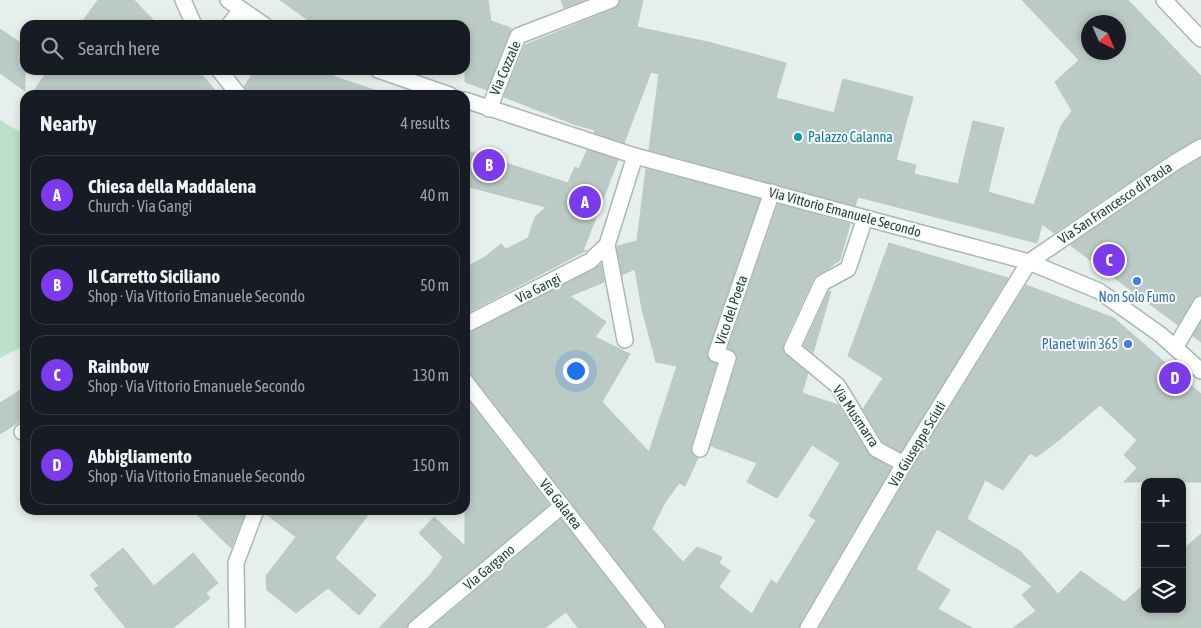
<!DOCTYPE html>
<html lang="en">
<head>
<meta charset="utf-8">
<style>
  :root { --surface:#171b24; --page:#20242c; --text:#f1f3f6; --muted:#9ea1a6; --line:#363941; --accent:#7c3aed }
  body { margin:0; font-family:"Asap Condensed",sans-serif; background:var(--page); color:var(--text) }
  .controls { position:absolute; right:15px; bottom:15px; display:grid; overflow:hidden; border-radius:10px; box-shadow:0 2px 8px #0003 }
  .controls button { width:45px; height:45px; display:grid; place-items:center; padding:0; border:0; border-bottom:1px solid var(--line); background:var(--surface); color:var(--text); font:25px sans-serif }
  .compass { position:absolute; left:1081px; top:15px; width:45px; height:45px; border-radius:50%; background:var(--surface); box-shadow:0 2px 8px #0003; rotate:136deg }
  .you { position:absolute; left:575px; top:370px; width:18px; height:18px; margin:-12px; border:4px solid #fff; border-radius:50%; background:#1a73e8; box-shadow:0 0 0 8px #1a73e833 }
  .badge { display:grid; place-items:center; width:32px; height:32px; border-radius:50%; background:var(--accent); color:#fff; font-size:16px; font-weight:700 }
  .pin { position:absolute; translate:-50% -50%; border:2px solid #fff; box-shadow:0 1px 5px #0006 }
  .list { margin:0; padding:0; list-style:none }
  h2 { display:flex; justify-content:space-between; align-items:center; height:65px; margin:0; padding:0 20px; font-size:21px }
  h2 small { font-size:16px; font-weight:400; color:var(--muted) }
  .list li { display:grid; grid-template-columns:32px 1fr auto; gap:15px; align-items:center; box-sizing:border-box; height:80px; margin:0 10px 10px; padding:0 10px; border:1px solid var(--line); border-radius:15px }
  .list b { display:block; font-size:19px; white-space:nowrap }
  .list p { margin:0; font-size:16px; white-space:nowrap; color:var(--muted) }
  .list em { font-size:16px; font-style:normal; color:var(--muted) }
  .icon { flex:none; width:28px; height:28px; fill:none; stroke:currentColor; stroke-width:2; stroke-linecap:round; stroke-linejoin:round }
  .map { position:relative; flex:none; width:1201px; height:628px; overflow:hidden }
  .search { position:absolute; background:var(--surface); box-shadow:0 2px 8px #0003; left:20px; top:20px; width:450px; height:55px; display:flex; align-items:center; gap:12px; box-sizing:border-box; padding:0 18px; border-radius:15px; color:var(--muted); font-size:19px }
  .panel { position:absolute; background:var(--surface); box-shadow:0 2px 8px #0003; left:20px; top:90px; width:450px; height:425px; border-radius:15px }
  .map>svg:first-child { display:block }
</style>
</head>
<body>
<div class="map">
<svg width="1201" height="628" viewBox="0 0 1201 628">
  <rect width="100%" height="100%" fill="#e6efeb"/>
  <polygon fill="#bfe0c8" points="0,120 25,135 25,345 0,358"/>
  <g fill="#bbcac4" stroke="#b8c9c2" fill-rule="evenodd">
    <polygon points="98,0 134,0 158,25 80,25"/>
    <polygon points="280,0 488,0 491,21 511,28 487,90 465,82 465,25 315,25"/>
    <polygon points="561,0 585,0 564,8"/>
    <path d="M620,0h23l-6,27 75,16 74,20 -10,35 58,15 9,-34 70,18 -17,63 20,5 -2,9 44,10 15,-63 31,7 -16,64 46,13 27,-79 11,-15 -17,-29 24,-22 -57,-60h106l73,76v62l-32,17 -115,78 -12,-9 -5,19 -179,-46 -3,9 -206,-56 10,-76 -8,-2 -27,71 -30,-10 1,-3 -19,-5 -72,-28 21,-52 89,-36 5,-4zM1088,22h30v30h-30z"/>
    <polygon points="0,29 25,46 25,91 0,73"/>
    <polygon points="48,70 198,70 219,95 31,95"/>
    <polygon points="255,70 315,70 377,91 377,95 248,95 244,87"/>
    <polygon points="465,150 568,183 575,167 579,169 587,150 618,160 583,251 587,250 465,314 465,268 485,257 501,244 506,249 528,238 535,217 546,207 465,186"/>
    <polygon points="1201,158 1201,295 1193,299 1178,325 1070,245 1179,171"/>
    <polygon points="646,169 760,199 707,351 709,360 716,364 691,446 693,455 698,458 685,486 679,483 664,504 652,529 683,562 697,547 722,557 719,563 730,571 719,587 752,614 771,580 777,584 816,520 809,516 840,463 812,445 777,498 747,482 757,463 711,446 737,361 735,352 728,348 778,204 850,224 840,260 813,279 783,344 783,349 786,355 808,373 802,393 838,405 868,454 891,468 800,623 799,628 666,628 664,622 472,375 465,372 465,334 594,269 601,264 604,282 570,296 606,322 595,337 630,354 602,402 649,452 677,366 656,362 642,309 635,269 622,275 617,246 637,241"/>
    <polygon points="889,243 1008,278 901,452 883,442 863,409 883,378 848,356"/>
    <polygon points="1026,285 1114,318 1201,394 1201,482 1124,482 1137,468 1124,455 1137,440 1100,405 1054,444 1036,457 1030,453 1003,490 985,480 967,519 1020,551 1058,594 1081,571 1124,602 1145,584 1145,609 1182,609 1182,550 1201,534 1201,628 1013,628 1036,611 1022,595 1032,586 937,529 916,569 950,590 938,609 972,628 819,628 912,469"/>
    <polygon points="829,291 831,291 813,353 804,345"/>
    <polygon points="1201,322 1201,342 1193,336"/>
    <polygon points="25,387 25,418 0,434 0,403"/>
    <polygon points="465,396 549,505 410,621 407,628 379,628 431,574 443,557 419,533 434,517 465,546"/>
    <polygon points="192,510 246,510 231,548"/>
    <polygon points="265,510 372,510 335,558 376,595 359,615 328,588 296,613 267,590 266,576 296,537 265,513"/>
    <polygon points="561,519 645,628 578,628 566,612 545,628 431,628"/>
    <polygon points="123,548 154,586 193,553 218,583 206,593 210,598 173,628 126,628 94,589 99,586 90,575"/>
  </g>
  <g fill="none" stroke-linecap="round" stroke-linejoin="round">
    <defs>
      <g id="pedestrian">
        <polyline points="489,109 518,36 611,0"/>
        <polyline points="792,348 838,386 876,449 904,464"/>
        <polyline points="416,628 562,506"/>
      </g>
      <g id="minor">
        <polyline points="1164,0 1201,39"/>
        <polyline points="607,245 625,340"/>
        <polyline points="1029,262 1174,163 1201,147"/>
        <polyline points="465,325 590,261 607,245 635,156"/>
        <polyline points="792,348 822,283 848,269 865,218"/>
        <polyline points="1175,348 1201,304"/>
        <polyline points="22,432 25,430"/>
        <polyline points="700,449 728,358 716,354 772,192"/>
        <polyline points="237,628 236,563 256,510"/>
      </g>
      <g id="tertiary">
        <polyline points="183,0 194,25"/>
        <polyline points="228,0 264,25"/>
        <polyline points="229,25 241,10"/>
        <polyline points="219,70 239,95"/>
        <polyline points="378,70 450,95"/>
        <polyline points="465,100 635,156 1029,262 1099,291 1161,335 1201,371"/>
        <polyline points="465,381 657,628"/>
        <polyline points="808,628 904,464 1029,262"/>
      </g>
    </defs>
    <use href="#pedestrian" stroke="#a8b8b2" stroke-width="18"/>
    <use href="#minor" stroke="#a8b8b2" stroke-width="18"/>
    <use href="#tertiary" stroke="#a8b8b2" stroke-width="18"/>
    <use href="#pedestrian" stroke="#fff" stroke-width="15"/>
    <use href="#minor" stroke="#fff" stroke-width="15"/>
    <use href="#tertiary" stroke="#fff" stroke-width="15"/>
  </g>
  <circle fill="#0f9aa8" stroke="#f7fbf9" stroke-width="2" cx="798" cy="137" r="5"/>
  <g fill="#3f7fe0" stroke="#f7fbf9" stroke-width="2">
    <circle cx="1137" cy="281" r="5"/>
    <circle cx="1128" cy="344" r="5"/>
  </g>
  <g text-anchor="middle" stroke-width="4" stroke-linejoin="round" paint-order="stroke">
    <g font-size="14" fill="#24423a" stroke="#f7fbf9">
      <text transform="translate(505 68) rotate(-67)" y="5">Via Cozzale</text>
      <text transform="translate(1115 203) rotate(-34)" y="5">Via San Francesco di Paola</text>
      <text transform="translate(845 212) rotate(15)" y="5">Via Vittorio Emanuele Secondo</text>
      <text transform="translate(538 288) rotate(-27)" y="5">Via Gangi</text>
      <text transform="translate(731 310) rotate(-71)" y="5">Vico del Poeta</text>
      <text transform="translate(856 416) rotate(56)" y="5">Via Musmarra</text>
      <text transform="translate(917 444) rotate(-59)" y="5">Via Giuseppe Sciuti</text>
      <text transform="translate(561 504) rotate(52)" y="5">Via Galatea</text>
      <text transform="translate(489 567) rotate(-40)" y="5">Via Gargano</text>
    </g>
    <g font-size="14" fill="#0d838f" stroke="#f7fbf9" text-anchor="start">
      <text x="808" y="142">Palazzo Calanna</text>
    </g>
    <g font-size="14" fill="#366cbe" stroke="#f7fbf9">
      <text x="1137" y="302">Non Solo Fumo</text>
      <text x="1118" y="349" text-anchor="end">Planet win 365</text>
    </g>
  </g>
</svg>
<div class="controls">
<button>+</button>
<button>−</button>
<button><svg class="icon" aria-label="layers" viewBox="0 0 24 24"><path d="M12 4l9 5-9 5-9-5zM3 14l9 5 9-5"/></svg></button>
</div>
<svg class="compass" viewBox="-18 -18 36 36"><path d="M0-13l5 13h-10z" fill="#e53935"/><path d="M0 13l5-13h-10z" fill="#9ea1a6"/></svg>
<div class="you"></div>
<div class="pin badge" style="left:585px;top:202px">A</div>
<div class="pin badge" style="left:489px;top:165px">B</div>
<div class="pin badge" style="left:1109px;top:260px">C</div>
<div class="pin badge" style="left:1175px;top:378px">D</div>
<div class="search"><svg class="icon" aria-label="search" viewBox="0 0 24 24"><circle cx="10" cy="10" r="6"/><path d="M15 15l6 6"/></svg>Search here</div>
<section class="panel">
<h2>Nearby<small>4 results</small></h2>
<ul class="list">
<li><span class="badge">A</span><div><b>Chiesa della Maddalena</b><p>Church · Via Gangi</p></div><em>40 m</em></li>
<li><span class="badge">B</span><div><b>Il Carretto Siciliano</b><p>Shop · Via Vittorio Emanuele Secondo</p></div><em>50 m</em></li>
<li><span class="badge">C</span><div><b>Rainbow</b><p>Shop · Via Vittorio Emanuele Secondo</p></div><em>130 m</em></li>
<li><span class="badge">D</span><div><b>Abbigliamento</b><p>Shop · Via Vittorio Emanuele Secondo</p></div><em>150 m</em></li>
</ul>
</section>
</div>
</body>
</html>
